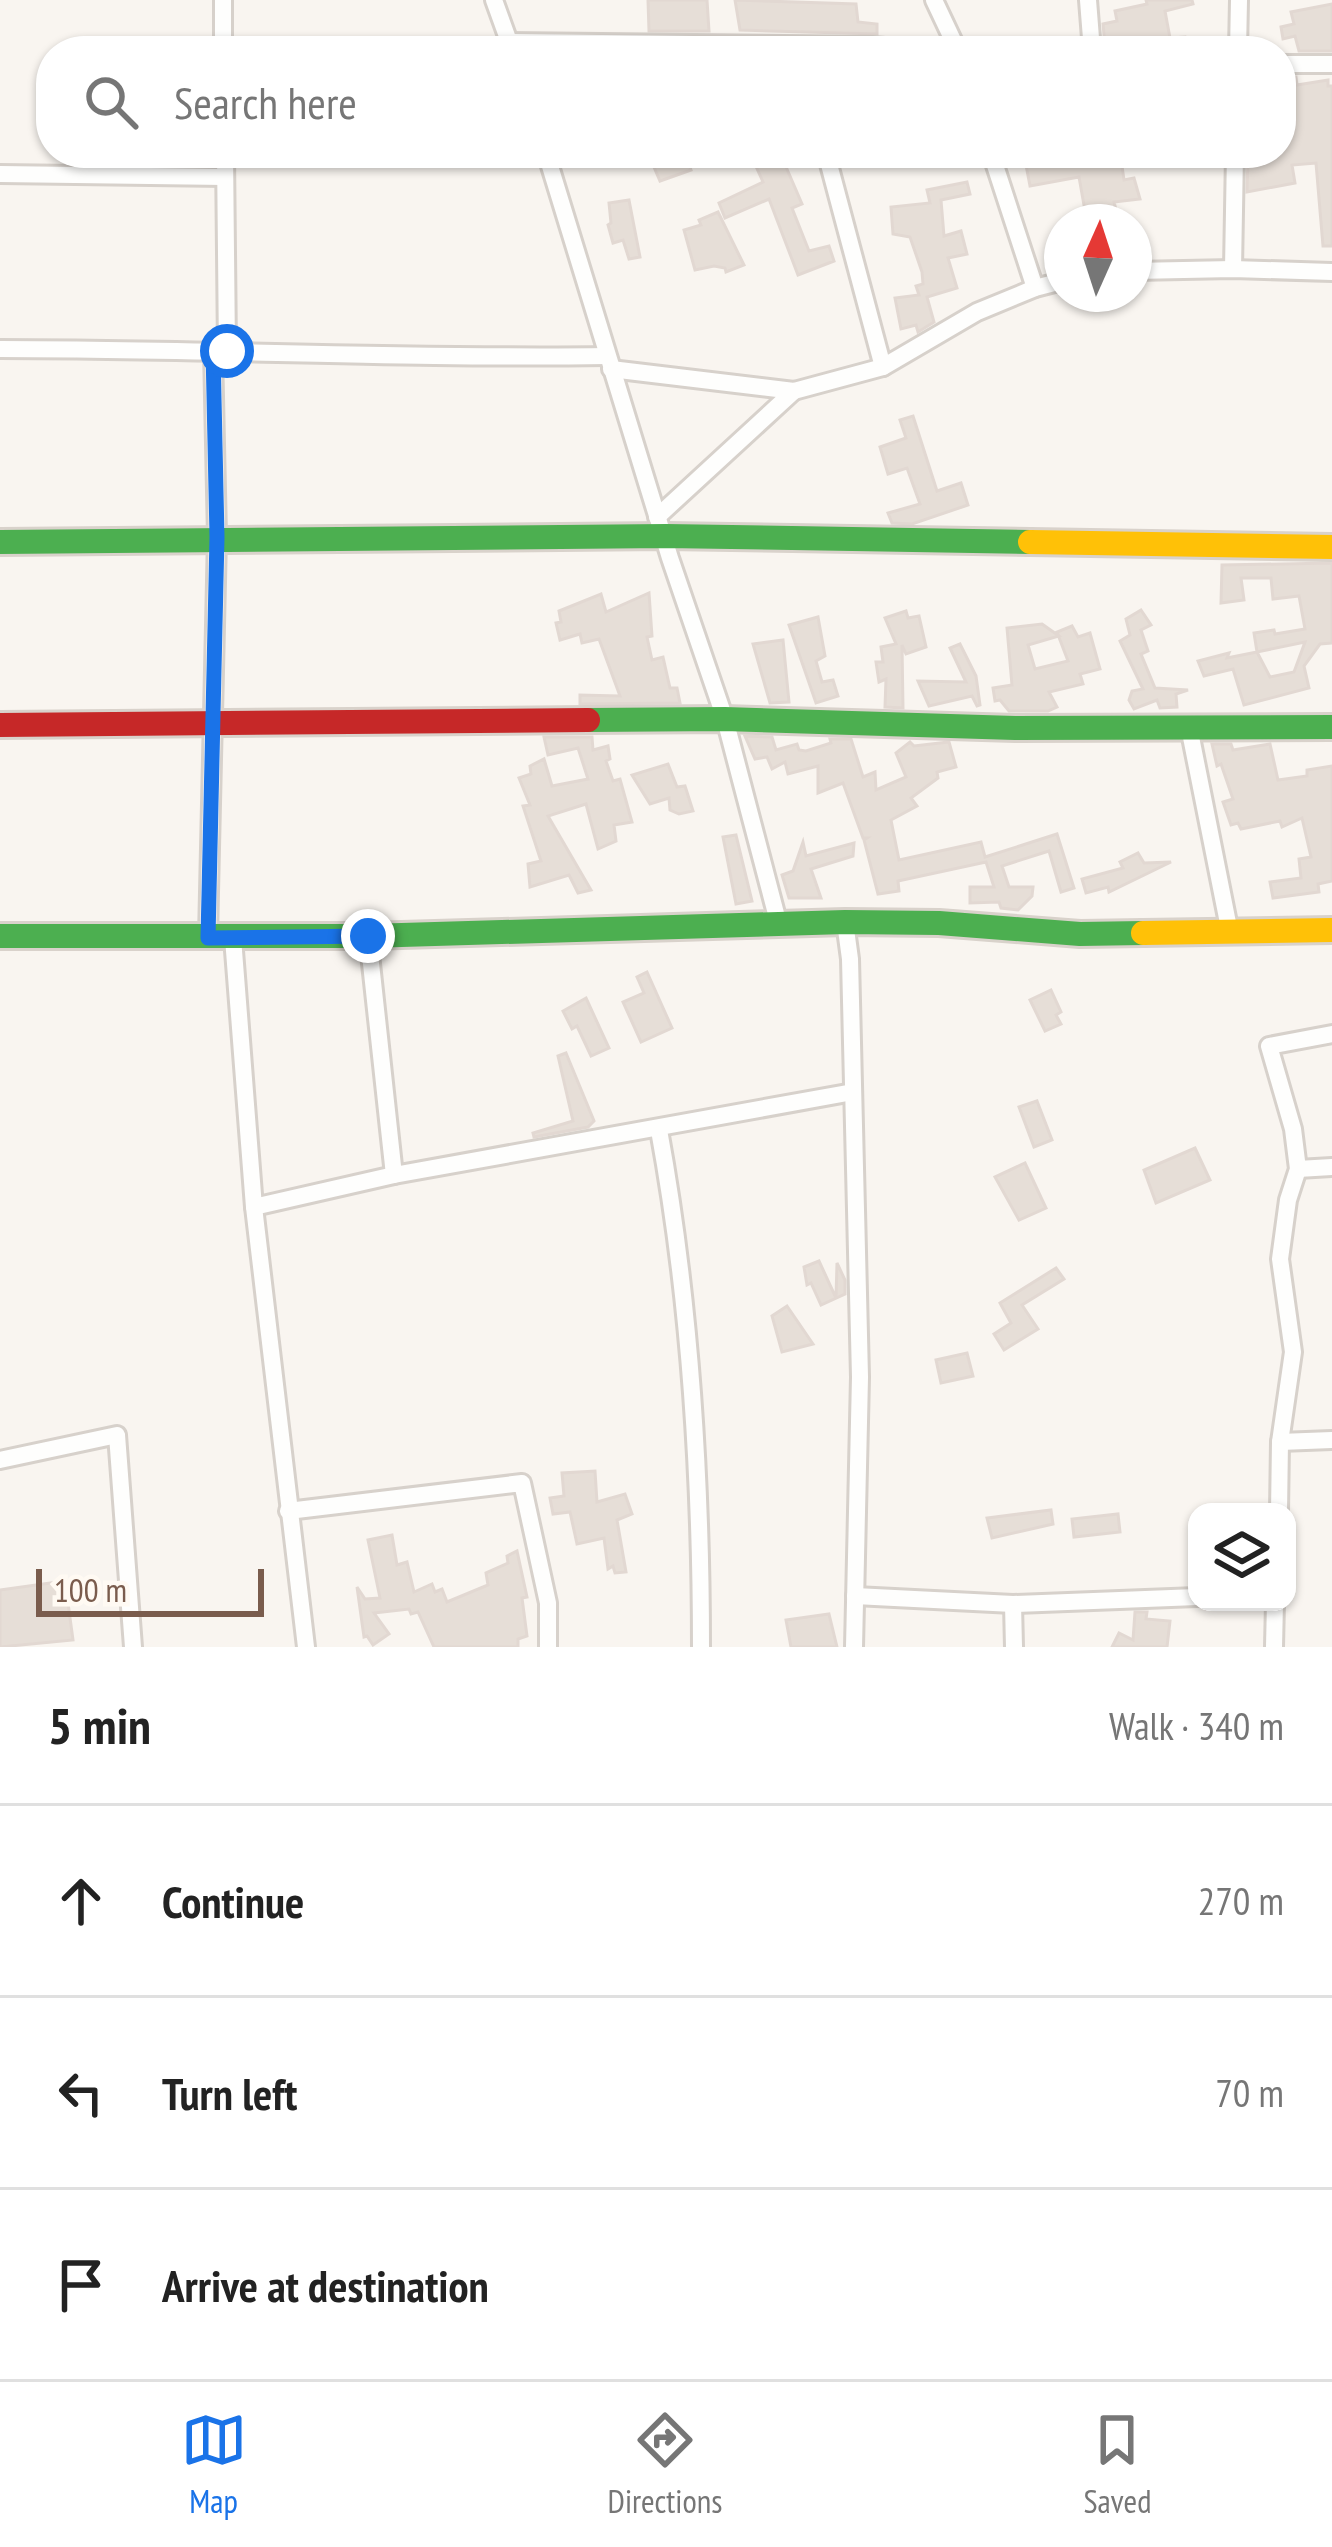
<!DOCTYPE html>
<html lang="en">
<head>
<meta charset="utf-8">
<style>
  :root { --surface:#fff; --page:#f6f6f6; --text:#222; --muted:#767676; --line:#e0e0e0; --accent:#1a73e8 }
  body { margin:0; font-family:"PT Sans Narrow",sans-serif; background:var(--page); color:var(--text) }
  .controls { position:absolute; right:36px; bottom:36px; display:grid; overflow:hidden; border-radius:24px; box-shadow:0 3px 9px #0004 }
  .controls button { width:108px; height:108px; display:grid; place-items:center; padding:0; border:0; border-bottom:3px solid var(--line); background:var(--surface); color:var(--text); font:60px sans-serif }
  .compass { position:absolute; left:1044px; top:204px; width:108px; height:108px; border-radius:50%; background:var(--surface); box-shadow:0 3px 9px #0004; rotate:3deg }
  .scale { position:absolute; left:36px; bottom:30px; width:228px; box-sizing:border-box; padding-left:12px; border:6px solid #7a5c4d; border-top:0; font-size:33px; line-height:42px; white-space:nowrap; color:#7a5c4d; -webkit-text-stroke:9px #fffaf3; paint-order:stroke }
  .stop { position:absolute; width:36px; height:36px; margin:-27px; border:9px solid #1a73e8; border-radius:50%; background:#fff }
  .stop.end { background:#1a73e8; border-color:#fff; box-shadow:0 3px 12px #0008 }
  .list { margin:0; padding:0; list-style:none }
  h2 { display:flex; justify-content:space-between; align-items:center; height:156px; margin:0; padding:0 48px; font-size:51px }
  h2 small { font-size:39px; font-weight:400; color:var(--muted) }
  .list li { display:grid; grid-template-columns:78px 1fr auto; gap:36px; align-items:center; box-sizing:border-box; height:192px; padding:0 48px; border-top:3px solid var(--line) }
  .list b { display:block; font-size:45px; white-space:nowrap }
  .list em { font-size:39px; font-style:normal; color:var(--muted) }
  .icon { flex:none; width:66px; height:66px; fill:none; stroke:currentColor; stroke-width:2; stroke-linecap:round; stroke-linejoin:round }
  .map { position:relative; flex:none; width:1332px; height:1647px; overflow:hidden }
  .search { position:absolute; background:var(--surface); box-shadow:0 3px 9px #0004; left:36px; right:36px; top:36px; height:132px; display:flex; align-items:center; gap:30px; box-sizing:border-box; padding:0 42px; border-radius:48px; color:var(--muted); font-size:45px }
  .sheet { height:732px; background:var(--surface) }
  nav { display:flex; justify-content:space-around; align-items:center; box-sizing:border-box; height:168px; border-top:3px solid var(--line); background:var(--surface); font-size:33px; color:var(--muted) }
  nav a { display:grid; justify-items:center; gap:6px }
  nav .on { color:var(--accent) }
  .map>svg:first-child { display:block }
</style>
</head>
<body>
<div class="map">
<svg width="1332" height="1647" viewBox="0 0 1332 1647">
  <rect width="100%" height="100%" fill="#f9f5f0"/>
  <g fill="#e6ded7" stroke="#e2d8d2" stroke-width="3">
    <polygon points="648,0 707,0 709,31 649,31"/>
    <polygon points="735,0 856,4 858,22 877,24 877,34 740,30"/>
    <polygon points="1146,0 1192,0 1193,4 1165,11 1170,38 1185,37 1187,51 1161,51 1160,47 1150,48 1149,42 1105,46 1103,24 1117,21 1115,11 1147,4"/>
    <polygon points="1332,4 1332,51 1299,51 1295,36 1283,39 1281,27 1294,24 1291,12"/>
    <polygon points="1296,77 1297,85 1328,80 1328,86 1332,86 1332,246 1323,246 1316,163 1292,165 1295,183 1247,192 1248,154 1281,153 1281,78"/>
    <polygon points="648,153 709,153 709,155 688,162 691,170 660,181"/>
    <polygon points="750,153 770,153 773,164 783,160 802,204 792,208 809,251 829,246 834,261 798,275 769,199 725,218 719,203 763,182"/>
    <polygon points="1063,153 1086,153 1088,166 1121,159 1124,180 1134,178 1140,199 1114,202 1119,221 1087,222 1079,177 1030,186 1026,165 1064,159"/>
    <polygon points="967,182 970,194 941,200 944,236 961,231 967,254 948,258 957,288 927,297 934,322 918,332 916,325 901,329 895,298 919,295 916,286 923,284 922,272 910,237 893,234 891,207 930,203 927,190"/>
    <polygon points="629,200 640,257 629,259 623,240 613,243 608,225 611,223 609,203"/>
    <polygon points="718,212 744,265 726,272 725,268 714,266 695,270 684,230 701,225 699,220"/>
    <polygon points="913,416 937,491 961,483 968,505 912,524 892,523 888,513 920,504 907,468 888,474 880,447 906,438 900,420"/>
    <polygon points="1332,563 1332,643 1320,644 1304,666 1309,688 1244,705 1233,669 1204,676 1198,661 1229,653 1227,658 1257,652 1270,677 1294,672 1305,642 1257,652 1254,633 1274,630 1275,634 1305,629 1299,596 1273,599 1271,578 1241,578 1244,600 1221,603 1222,565"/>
    <polygon points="649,593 652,636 647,637 652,660 663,657 670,688 677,688 680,703 580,704 580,695 620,696 599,639 582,643 580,634 560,640 556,623 561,622 559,611 601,594 606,612"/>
    <polygon points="1141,610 1151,625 1141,630 1148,651 1141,654 1155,688 1188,690 1176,694 1177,707 1160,708 1157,700 1134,709 1129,700 1132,691 1143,689 1120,641 1130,635 1126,619"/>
    <polygon points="906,611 908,618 919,616 926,647 906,654 902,645 903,708 885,707 886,679 879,682 876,662 883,662 881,647 896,644 885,618"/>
    <polygon points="818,617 825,656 816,661 822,682 833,680 838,696 816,703 789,625"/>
    <polygon points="1042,624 1059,636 1028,645 1035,669 1068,661 1057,632 1072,626 1078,637 1090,633 1100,669 1080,674 1083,684 1049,692 1057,707 1048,711 1009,711 1000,700 995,701 993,688 1012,685 1007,628"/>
    <polygon points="783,640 789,702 770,703 753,644"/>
    <polygon points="960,644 976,676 980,705 977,706 972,696 929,706 918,681 966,682 950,648"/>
    <polygon points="745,736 772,737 776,750 797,744 799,750 806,751 831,743 830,739 851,739 863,777 875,772 876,790 906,777 896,753 910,742 914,746 949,742 956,767 937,772 938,778 911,798 917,806 891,820 899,860 981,842 985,857 1057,834 1074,888 1061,892 1049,851 1002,866 1009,887 1033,887 1032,896 1018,910 1001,908 999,902 970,903 970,887 994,887 986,862 898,881 899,891 878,894 864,840 867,838 863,838 843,783 818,793 818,766 788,774 785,762 772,769 767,757 755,759"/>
    <polygon points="544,737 592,737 593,750 608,746 610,759 606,761 613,781 620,779 632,822 614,825 616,841 598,849 586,804 548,816 591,890 578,893 569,875 530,887 528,864 541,861 523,806 530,805 519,778 531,774 530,766 544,759 552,786 588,779 578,748 548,755"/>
    <polygon points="1212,744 1231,744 1233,750 1270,744 1278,780 1307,776 1307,770 1332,766 1332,881 1318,884 1319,892 1273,898 1270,882 1301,878 1299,859 1311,857 1302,818 1282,827 1280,821 1241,829 1238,823 1231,825 1223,802 1233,799 1221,764 1217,766"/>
    <polygon points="668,764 677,787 685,786 693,811 679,814 670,810 669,798 650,804 632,775"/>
    <polygon points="736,835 752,901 736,904 723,837"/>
    <polygon points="803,842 806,856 854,843 853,856 811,869 821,898 789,898 782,875 793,871"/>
    <polygon points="1138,853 1144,863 1171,862 1109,892 1108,887 1086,893 1082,879 1123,868 1120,862"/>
    <polygon points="647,972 672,1028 641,1042 623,1002 644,993 637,977"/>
    <polygon points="1051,990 1061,1012 1056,1015 1061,1024 1045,1031 1030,1000"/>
    <polygon points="586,998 609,1048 591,1056 577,1026 572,1029 563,1011"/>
    <polygon points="566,1053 594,1121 588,1127 534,1137 533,1133 573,1121 558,1056"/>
    <polygon points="1037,1101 1052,1140 1034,1147 1019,1107"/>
    <polygon points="1195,1148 1210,1180 1156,1203 1144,1170"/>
    <polygon points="1025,1163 1046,1208 1019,1220 995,1177"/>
    <polygon points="819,1261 836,1298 837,1263 845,1280 845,1294 821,1305 811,1283 807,1285 804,1267"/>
    <polygon points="1056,1268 1064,1279 1022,1305 1038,1329 1004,1350 994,1334 1011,1323 1000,1303"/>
    <polygon points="787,1306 813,1344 782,1352 772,1316"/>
    <polygon points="967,1353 973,1376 941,1383 936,1360"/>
    <polygon points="595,1471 597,1502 625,1494 632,1514 617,1520 626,1572 615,1573 613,1566 608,1569 604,1538 577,1544 570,1512 553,1514 550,1498 564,1496 562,1473"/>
    <polygon points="1051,1510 1053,1524 992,1538 987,1518"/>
    <polygon points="1118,1514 1120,1532 1074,1537 1072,1519"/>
    <polygon points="392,1535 397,1565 407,1562 414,1592 432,1584 435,1592 442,1589 447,1602 488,1585 486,1573 508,1563 507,1556 517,1551 527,1597 522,1598 527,1636 518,1639 518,1647 434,1647 418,1612 411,1614 409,1609 374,1613 389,1634 373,1645 367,1636 364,1637 357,1587 365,1599 380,1598 368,1540"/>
    <polygon points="65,1581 73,1640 0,1647 0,1590"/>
    <polygon points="1135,1612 1147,1612 1146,1619 1170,1621 1167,1647 1112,1647 1119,1633 1133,1640"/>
    <polygon points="829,1614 837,1647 791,1647 786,1620"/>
  </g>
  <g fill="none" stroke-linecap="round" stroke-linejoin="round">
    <defs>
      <g id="street">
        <polyline points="223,0 223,51"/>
        <polyline points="494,0 512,50"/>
        <polyline points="934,0 958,51"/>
        <polyline points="1088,0 1092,51"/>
        <polyline points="509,42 872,46 936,51"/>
        <polyline points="1238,51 1239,0"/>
        <polyline points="1281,64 1332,64"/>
        <polyline points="225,153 227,351"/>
        <polyline points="546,153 670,558 725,719 779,925"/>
        <polyline points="826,153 883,367"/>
        <polyline points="991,153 1035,288"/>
        <polyline points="0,174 225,177"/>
        <polyline points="1233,269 1235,153"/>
        <polyline points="1134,271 1233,269 1332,272"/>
        <path d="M0,349c202,0 404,10 606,7"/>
        <polyline points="611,369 794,391 883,367 977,312 1035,288 1062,281"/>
        <polyline points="657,517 794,391"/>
        <polyline points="1189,727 1230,933"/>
        <polyline points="845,922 850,959 860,1377 854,1647"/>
        <polyline points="368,936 394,1175"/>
        <polyline points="208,937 217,537 213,350"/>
        <polyline points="233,938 254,1207 306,1647"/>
        <path d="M659,1130c31,169 42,345 42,517"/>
        <polyline points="1298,1169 1332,1167"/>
        <polyline points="254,1207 394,1175 853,1092"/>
        <polyline points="1280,1442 1332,1440"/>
        <polyline points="0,1460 117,1435 133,1647"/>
        <polyline points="288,1511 522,1483 548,1603 548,1647"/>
        <polyline points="1279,1512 1280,1442 1293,1352 1280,1259 1288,1200 1298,1169 1293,1129 1269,1046 1332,1034"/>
        <polyline points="855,1596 1013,1604 1197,1597"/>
        <polyline points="1013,1604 1014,1647"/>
        <polyline points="1274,1647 1275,1602"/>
      </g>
      <g id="fast">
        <polyline points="0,542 666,536 1030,542"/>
        <polyline points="588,720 725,719 1015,728 1332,727"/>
        <polyline points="0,936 368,936 845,922 939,923 1080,934 1143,933"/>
      </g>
      <g id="slow">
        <polyline points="1030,542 1332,547"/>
        <polyline points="1143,933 1332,930"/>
      </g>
      <polyline id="jam" points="0,725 588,720"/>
    </defs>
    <use href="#street" stroke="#d7d1cb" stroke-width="22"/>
    <use href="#fast" stroke="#d9d2cb" stroke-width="30"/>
    <use href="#slow" stroke="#d9d2cb" stroke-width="30"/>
    <use href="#jam" stroke="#d9d2cb" stroke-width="30"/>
    <use href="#street" stroke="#fefefd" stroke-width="16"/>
    <use href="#fast" stroke="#4caf50" stroke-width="24"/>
    <use href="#slow" stroke="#ffc107" stroke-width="24"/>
    <use href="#jam" stroke="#c62828" stroke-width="24"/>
  </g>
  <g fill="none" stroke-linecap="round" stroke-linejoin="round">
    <polyline stroke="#1a73e8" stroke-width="15" points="227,351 213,350 217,537 208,938 368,936"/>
  </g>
</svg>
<div class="controls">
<button><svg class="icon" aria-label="layers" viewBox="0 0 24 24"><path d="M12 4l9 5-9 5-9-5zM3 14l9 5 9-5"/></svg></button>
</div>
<svg class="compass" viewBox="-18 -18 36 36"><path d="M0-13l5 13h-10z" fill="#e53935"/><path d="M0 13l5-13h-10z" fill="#767676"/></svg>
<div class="scale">100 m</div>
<div class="stop" style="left:227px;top:351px"></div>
<div class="stop end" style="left:368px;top:936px"></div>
<div class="search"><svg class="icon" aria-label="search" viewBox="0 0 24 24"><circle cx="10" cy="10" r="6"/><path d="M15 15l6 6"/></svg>Search here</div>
</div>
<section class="sheet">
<h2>5 min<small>Walk · 340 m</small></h2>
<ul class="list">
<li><svg class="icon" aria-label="ahead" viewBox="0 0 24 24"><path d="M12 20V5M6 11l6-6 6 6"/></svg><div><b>Continue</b></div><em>270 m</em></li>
<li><svg class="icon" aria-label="left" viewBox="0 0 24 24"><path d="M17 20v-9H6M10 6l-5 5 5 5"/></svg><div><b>Turn left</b></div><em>70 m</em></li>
<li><svg class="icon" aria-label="arrive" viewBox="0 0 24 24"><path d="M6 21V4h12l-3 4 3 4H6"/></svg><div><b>Arrive at destination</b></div></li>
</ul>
</section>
<nav>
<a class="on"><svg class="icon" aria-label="map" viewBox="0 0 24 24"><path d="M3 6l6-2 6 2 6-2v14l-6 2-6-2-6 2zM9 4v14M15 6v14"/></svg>Map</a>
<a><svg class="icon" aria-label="directions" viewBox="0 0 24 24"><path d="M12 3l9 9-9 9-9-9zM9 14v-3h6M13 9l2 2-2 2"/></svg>Directions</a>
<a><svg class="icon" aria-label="saved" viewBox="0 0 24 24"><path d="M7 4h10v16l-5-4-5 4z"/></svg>Saved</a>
</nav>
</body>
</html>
